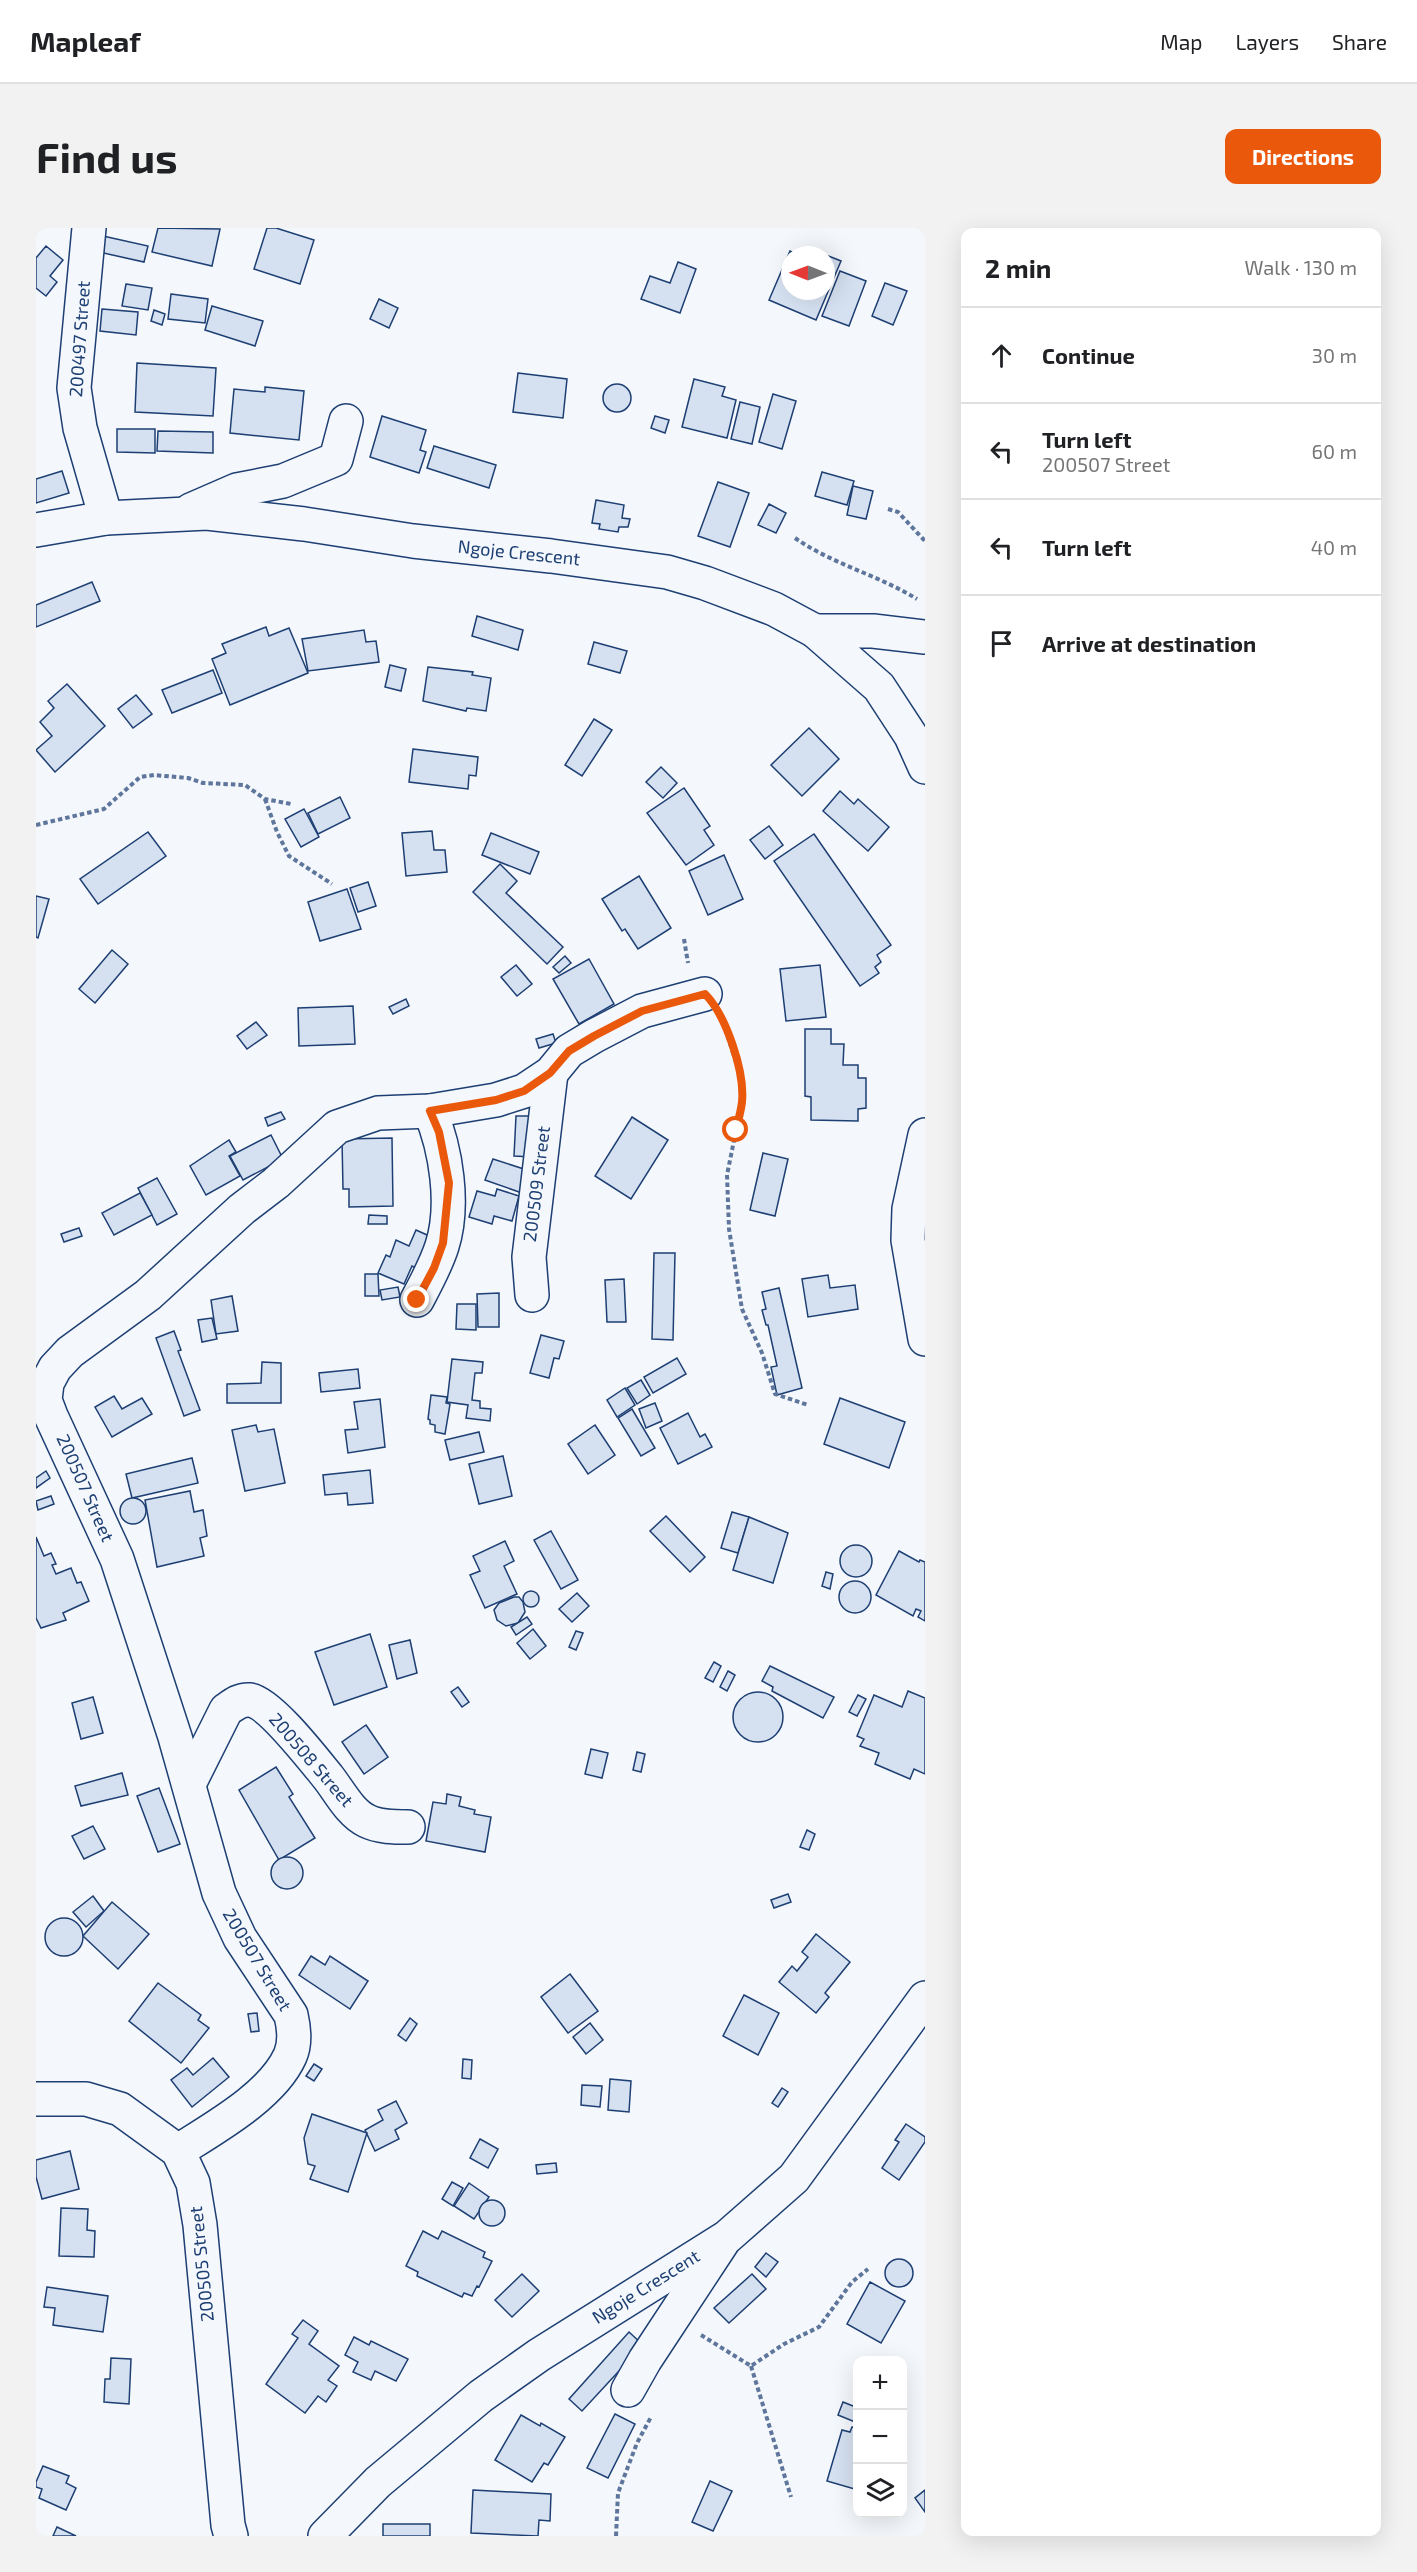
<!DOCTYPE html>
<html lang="en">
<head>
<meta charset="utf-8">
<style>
  :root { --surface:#fff; --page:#f2f2f2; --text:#202124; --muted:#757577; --line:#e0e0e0; --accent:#ea580c }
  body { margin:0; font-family:"Exo 2",sans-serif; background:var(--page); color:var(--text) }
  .controls { position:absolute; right:18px; bottom:18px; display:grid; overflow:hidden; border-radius:12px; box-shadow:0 6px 24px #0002 }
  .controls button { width:54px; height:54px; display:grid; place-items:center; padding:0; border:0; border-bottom:2px solid var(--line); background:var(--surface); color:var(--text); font:30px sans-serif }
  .compass { position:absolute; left:745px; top:18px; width:54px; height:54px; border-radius:50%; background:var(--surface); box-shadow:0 6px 24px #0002; rotate:271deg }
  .stop { position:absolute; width:18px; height:18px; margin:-14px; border:4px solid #ea580c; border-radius:50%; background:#fff }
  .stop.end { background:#ea580c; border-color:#fff; box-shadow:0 2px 6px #0008 }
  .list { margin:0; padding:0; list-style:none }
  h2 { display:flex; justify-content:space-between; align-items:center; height:78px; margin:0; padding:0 24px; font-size:26px }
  h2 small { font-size:20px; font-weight:400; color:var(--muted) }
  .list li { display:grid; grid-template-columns:39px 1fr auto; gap:18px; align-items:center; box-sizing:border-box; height:96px; padding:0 24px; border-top:2px solid var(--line) }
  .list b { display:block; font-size:22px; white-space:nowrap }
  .list p { margin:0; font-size:20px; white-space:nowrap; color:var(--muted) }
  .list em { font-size:20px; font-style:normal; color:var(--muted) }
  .icon { flex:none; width:33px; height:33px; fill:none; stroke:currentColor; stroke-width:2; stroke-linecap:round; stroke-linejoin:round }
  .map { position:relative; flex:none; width:889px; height:2308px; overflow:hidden; border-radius:12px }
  header { display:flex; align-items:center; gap:36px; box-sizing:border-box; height:84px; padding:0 30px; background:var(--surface); border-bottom:2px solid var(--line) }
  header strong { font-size:28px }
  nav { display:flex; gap:33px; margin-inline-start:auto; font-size:21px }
  .intro { display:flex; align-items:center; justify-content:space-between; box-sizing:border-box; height:144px; padding:0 36px }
  h1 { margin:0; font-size:42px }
  .button { padding:15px 27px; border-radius:12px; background:var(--accent); color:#fff; font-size:21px; font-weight:700 }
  main { display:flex; gap:36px; padding:0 36px }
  aside { flex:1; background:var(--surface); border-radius:12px; box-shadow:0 6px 24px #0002 }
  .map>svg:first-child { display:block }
</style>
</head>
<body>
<header>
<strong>Mapleaf</strong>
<nav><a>Map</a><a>Layers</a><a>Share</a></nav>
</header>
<div class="intro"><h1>Find us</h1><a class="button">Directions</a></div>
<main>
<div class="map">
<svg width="889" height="2308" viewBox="0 0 889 2308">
  <rect width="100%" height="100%" fill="#f4f7fb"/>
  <g fill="#d5e0f0" stroke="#1d3f73" stroke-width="1.5">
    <polygon points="122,0 184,1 176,38 116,24"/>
    <polygon points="231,0 240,0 278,12 264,56 218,41"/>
    <polygon points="67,8 112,18 108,34 63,24"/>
    <polygon points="10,18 27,32 14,48 21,54 10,68 0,60 0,30"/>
    <polygon points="775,21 805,33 780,92 733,72 754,23 762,27 754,27 754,63 790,63 790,27 773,27"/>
    <polygon points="642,34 660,41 644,85 605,71 614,48 634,55"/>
    <polygon points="804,43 830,53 813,98 786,88"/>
    <polygon points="849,55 871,63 857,97 836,88"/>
    <polygon points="90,56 116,60 112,82 86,78"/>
    <polygon points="135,66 172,71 169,95 132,91"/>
    <polygon points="343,71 362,80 353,100 334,91"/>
    <polygon points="176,78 227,93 219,118 169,102"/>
    <polygon points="66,81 102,84 100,107 64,103"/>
    <polygon points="118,82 129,86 126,97 115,93"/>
    <polygon points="101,135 180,140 177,188 99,184"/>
    <polygon points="482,145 531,151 527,190 477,184"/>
    <polygon points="658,151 689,159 686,168 700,172 691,210 646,199"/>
    <circle cx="581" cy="170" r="14"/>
    <polygon points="229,159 268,163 263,212 194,205 198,161 229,164"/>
    <polygon points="737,166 760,173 746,221 723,214"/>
    <polygon points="704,174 724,179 716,216 695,211"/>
    <polygon points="346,188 390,202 384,222 390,224 383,245 334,229"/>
    <polygon points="619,188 633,192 629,205 615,200"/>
    <polygon points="81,201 119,201 119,225 81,224"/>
    <polygon points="122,203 177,204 177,225 121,223"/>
    <polygon points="398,218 460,237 453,260 391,240"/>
    <polygon points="26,243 33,265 0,275 0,251"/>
    <polygon points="786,244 818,253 811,277 779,268"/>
    <polygon points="682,254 713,265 694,319 662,308"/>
    <polygon points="817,258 837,263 830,291 811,287"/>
    <polygon points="560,272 588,277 586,290 594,291 592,299 583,299 582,304 563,301 564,296 556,295"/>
    <polygon points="733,276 750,285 740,305 722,297"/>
    <polygon points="56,354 64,373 0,399 0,377"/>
    <polygon points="441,388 487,402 482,422 436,408"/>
    <polygon points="230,399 233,408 253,400 272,445 194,477 176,431 190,425 186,416"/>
    <polygon points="328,402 330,414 340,413 343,434 272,443 266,411"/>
    <polygon points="558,414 591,423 584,445 552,436"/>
    <polygon points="354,437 370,441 365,463 349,459"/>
    <polygon points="392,439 437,444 436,447 455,450 450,483 431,480 430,483 387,473"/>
    <polygon points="177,442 186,465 136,485 126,462"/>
    <polygon points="31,456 69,498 19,544 0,522 16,508 4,494 18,480 12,473"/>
    <polygon points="100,467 116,486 97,500 82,481"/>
    <polygon points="558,491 576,502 546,548 529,537"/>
    <polygon points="773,500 803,531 766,568 735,537"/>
    <polygon points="377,521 442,529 440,548 433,547 432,561 373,554"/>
    <polygon points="625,539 641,555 627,570 610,554"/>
    <polygon points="648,560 674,598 668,602 678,617 650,637 611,585"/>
    <polygon points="804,563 818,576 822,571 853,599 832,623 787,583"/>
    <polygon points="304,569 314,590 282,606 272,585"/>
    <polygon points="268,581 283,609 265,619 249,591"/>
    <polygon points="733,598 747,617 729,631 714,612"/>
    <polygon points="396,603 398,622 409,622 411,644 370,648 366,605"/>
    <polygon points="112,604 130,628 62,676 44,651"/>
    <polygon points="455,605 503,624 494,646 446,627"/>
    <polygon points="778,606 855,717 841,727 845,734 839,739 843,745 824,758 738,633"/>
    <polygon points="688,627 707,671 672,687 653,643"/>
    <polygon points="464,636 481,653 470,665 527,719 511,736 437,664"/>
    <polygon points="603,648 635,700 602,721 589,701 586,703 566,671"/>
    <polygon points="332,654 340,678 322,684 314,660"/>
    <polygon points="311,661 325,701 284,713 272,674"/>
    <polygon points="0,668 13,671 2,710 0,709"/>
    <polygon points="76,722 92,736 59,775 43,761"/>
    <polygon points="529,728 535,735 523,745 517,739"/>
    <polygon points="553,731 578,776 543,796 517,751"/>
    <polygon points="480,737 496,756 481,768 465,749"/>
    <polygon points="784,737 790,789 750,793 744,741"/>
    <polygon points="370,771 373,778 357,786 353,779"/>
    <polygon points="317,778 319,816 263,818 262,780"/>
    <polygon points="220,794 231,807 211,821 201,808"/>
    <polygon points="769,801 795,801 795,816 808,816 807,837 822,837 822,850 830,850 830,880 822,881 822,893 775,892 775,869 769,868"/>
    <polygon points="517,806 520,815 503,820 500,811"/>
    <polygon points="245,884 249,891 232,898 229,890"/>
    <polygon points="480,888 499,888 496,929 478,928"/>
    <polygon points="596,889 632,912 595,971 559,948"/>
    <polygon points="235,907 247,931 207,952 194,928"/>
    <polygon points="356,910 357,978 313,979 313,961 307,961 306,911"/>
    <polygon points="193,912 200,924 193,928 204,948 170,967 154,938"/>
    <polygon points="727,925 752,931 739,988 714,982"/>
    <polygon points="457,931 494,943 486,965 449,952"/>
    <polygon points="121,950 141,986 121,997 102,960"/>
    <polygon points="461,961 483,968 476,993 458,988 456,996 433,989 441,963 459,968"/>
    <polygon points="104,965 116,987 78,1007 66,985"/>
    <polygon points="333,987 351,988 351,996 332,996"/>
    <polygon points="43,1000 46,1008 28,1014 25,1006"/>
    <polygon points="380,1002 400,1011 386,1043 376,1038 368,1056 342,1045 350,1027 354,1029 360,1012 373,1018"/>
    <polygon points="618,1025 639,1025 637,1112 616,1111"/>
    <polygon points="329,1046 342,1046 343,1068 329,1068"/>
    <polygon points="792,1047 794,1060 819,1057 822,1081 772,1089 766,1051"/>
    <polygon points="588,1051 590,1094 571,1094 569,1052"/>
    <polygon points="362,1059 364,1069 346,1072 344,1062"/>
    <polygon points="743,1060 766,1160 741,1167 735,1139 741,1138 732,1097 730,1097 726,1082 730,1081 726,1064"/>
    <polygon points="463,1065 463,1099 442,1099 441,1066"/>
    <polygon points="196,1068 202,1103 180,1106 175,1072"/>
    <polygon points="421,1076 440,1076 440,1102 420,1101"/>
    <polygon points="176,1090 181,1111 166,1114 162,1092"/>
    <polygon points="138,1103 145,1122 142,1123 164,1182 148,1188 120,1110"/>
    <polygon points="505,1107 528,1113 523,1131 518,1130 513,1150 494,1145"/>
    <polygon points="641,1130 650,1146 617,1165 608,1149"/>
    <polygon points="416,1131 447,1134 446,1145 439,1145 436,1172 444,1173 444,1180 455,1181 454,1193 430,1190 432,1177 411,1174"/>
    <polygon points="226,1134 245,1135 245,1175 191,1175 191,1156 225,1155"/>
    <polygon points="322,1141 324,1160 285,1164 283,1145"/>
    <polygon points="605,1152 614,1167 601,1176 591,1160"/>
    <polygon points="589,1160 599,1177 581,1189 571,1172"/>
    <polygon points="395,1167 411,1169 410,1175 414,1176 409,1206 399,1204 399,1197 394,1196 394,1192 392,1191"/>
    <polygon points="78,1168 86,1181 106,1170 116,1186 76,1209 59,1179"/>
    <polygon points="804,1170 869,1194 853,1240 788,1216"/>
    <polygon points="344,1171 349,1219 312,1225 309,1202 322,1201 318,1174"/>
    <polygon points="619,1175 626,1193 610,1200 603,1181"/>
    <polygon points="596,1181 619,1220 605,1228 582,1190"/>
    <polygon points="652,1185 664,1209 669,1206 676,1219 642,1236 624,1200"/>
    <polygon points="220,1197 222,1204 238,1201 249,1255 209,1263 196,1202"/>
    <polygon points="559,1197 579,1227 552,1246 532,1216"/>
    <polygon points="443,1204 448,1224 414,1232 409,1212"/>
    <polygon points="467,1228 476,1268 443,1276 433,1236"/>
    <polygon points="156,1230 162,1255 96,1270 90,1246"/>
    <polygon points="334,1242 337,1275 312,1277 311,1265 289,1267 287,1247"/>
    <polygon points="10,1243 14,1250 0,1260 0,1250"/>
    <polygon points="154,1263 158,1284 167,1282 171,1308 164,1310 168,1328 121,1339 109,1272"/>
    <polygon points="15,1268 18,1276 2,1282 0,1273"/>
    <circle cx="97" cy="1283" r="13"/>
    <polygon points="696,1284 713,1289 702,1325 685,1320"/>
    <polygon points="630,1288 669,1329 654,1344 614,1303"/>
    <polygon points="713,1289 752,1305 737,1355 697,1342"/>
    <polygon points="515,1303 542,1352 525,1361 498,1312"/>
    <polygon points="0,1309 8,1328 15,1325 20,1336 16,1337 20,1346 35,1340 41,1355 45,1354 53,1373 27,1385 30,1392 5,1400 0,1390"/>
    <polygon points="469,1313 478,1333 468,1338 481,1366 449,1380 434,1347 444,1343 437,1328"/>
    <circle cx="820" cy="1333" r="16"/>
    <polygon points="863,1323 883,1334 884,1332 889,1334 889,1393 882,1389 885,1383 880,1381 877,1388 840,1367"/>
    <polygon points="790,1344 797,1346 794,1361 786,1358"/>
    <circle cx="819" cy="1369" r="16"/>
    <circle cx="495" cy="1371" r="8"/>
    <polygon points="541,1365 553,1378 536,1394 523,1381"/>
    <polygon points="478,1369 483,1369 487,1374 489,1384 482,1395 470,1398 461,1392 458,1382 463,1375"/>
    <polygon points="491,1389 496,1396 480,1407 475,1399"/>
    <polygon points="497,1401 510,1418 494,1431 481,1415"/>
    <polygon points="540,1403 547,1405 540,1422 533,1419"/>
    <polygon points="334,1406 351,1459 298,1477 279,1424"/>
    <polygon points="374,1412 381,1445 361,1451 353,1417"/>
    <polygon points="678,1434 685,1438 677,1454 669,1450"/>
    <polygon points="734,1438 798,1469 787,1490 736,1463 737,1459 726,1453"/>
    <polygon points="692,1443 699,1447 691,1463 684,1459"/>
    <polygon points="422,1459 433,1474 426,1479 415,1464"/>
    <polygon points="872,1463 889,1470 889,1546 878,1541 874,1551 839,1536 843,1525 824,1518 828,1511 821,1508 838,1467 866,1479"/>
    <circle cx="722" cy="1489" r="25"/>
    <polygon points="822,1467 830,1471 821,1488 813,1484"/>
    <polygon points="57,1469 67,1505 45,1511 36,1475"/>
    <polygon points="330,1497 352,1529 328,1546 306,1514"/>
    <polygon points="555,1521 572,1525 566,1550 549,1546"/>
    <polygon points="601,1524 609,1526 605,1544 597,1542"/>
    <polygon points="240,1539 257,1566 253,1569 279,1610 243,1632 203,1562"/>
    <polygon points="86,1545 92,1567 45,1578 39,1558"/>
    <polygon points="123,1560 144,1616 122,1624 101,1568"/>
    <polygon points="411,1566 425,1569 423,1578 439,1582 438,1586 455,1589 449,1624 390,1613 397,1574 410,1576"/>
    <polygon points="57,1598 69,1621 48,1631 36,1608"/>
    <polygon points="771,1602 779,1606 773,1622 764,1619"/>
    <circle cx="251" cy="1645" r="16"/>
    <polygon points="752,1666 755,1674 738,1680 735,1672"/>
    <polygon points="57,1668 68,1683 50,1699 37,1684"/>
    <polygon points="76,1674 113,1706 82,1741 47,1708"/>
    <circle cx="28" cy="1709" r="19"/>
    <polygon points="780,1706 814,1734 789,1765 793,1769 780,1785 743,1754 756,1738 761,1743 772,1729 766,1724"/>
    <polygon points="275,1728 289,1737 294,1728 332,1753 314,1781 263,1747"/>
    <polygon points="534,1746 562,1783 532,1805 505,1769"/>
    <polygon points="122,1755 165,1787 162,1792 173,1800 145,1835 93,1793"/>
    <polygon points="708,1767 743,1785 722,1827 687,1808"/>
    <polygon points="221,1785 223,1803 215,1804 212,1786"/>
    <polygon points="374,1790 381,1796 370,1813 362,1807"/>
    <polygon points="554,1795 567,1812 550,1826 537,1809"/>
    <polygon points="177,1830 193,1849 156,1879 135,1852 151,1840 157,1847"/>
    <polygon points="427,1831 436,1832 435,1851 426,1850"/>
    <polygon points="278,1836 286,1841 278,1853 270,1848"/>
    <polygon points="574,1851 595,1853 593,1884 572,1882"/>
    <polygon points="546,1857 566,1858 564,1879 545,1877"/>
    <polygon points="746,1860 752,1864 742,1879 736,1875"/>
    <polygon points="360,1873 371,1895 359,1902 363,1911 339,1923 329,1902 347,1892 342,1882"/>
    <polygon points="276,1886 331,1905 312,1964 274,1951 279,1938 272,1936 268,1910"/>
    <polygon points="870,1896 889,1909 889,1914 863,1952 846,1940 863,1914 859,1912"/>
    <polygon points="444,1911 462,1921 452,1940 434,1930"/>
    <polygon points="34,1923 43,1961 6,1971 0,1949 0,1932"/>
    <polygon points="520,1935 521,1944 501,1946 500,1937"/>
    <polygon points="416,1954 427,1960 417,1978 406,1971"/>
    <polygon points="433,1955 453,1969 438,1991 418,1978"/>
    <circle cx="456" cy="1985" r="13"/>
    <polygon points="25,1980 52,1981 51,2002 59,2003 58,2029 23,2028"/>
    <polygon points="387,2003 402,2011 406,2003 449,2024 447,2029 456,2033 443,2059 441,2058 436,2068 428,2065 426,2069 381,2048 382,2044 370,2038"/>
    <polygon points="730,2025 742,2034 730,2049 719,2039"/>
    <circle cx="863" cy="2045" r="14"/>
    <polygon points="486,2046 503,2063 476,2089 459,2072"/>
    <polygon points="716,2046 730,2061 693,2095 678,2080"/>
    <polygon points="834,2054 869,2073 845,2115 811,2096"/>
    <polygon points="11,2059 72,2068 67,2104 17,2097 19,2080 8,2079"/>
    <polygon points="267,2092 282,2103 273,2116 303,2138 292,2152 301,2158 290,2174 282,2168 269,2185 230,2156 262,2110 256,2106"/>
    <polygon points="593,2104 607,2117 546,2183 533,2171"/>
    <polygon points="318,2109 333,2117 335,2113 372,2131 360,2153 339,2143 335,2152 317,2144 322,2134 309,2127"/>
    <polygon points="75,2130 95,2131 93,2176 68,2174 69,2151 74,2151"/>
    <polygon points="807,2174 822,2180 819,2194 802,2187"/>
    <polygon points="579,2186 599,2196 572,2250 551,2240"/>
    <polygon points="485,2187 504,2198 505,2195 529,2209 512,2237 508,2235 496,2254 459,2232"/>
    <polygon points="816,2199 822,2200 822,2262 791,2253 806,2202 814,2204"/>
    <polygon points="7,2238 33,2248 30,2255 40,2260 30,2282 3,2270 6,2261 0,2259 0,2254"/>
    <polygon points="674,2253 696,2263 677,2303 656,2294"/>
    <polygon points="437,2262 515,2266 514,2293 503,2292 502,2308 435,2305"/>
    <polygon points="889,2262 889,2284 879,2270"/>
    <rect x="347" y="2296" width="47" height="12"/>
    <polygon points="21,2299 40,2308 17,2308"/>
  </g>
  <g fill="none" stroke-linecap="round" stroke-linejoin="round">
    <defs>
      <g id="minor">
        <polyline points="53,0 38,160 44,200 70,290"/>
        <polyline points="155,282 201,262 247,253 300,231 310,193"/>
        <polyline points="0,302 70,290 171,285 268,296 377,313 515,328 631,344 669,355 738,381 779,403 843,459 875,508 889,539"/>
        <polyline points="779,403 837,403 889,409"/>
        <polyline points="889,907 873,981 872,1012 889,1111"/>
        <polyline points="496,1067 493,1029 515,845"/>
        <path d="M381,1072c9,-17 19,-35 25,-54 13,-41 4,-97 -12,-135"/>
        <path d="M153,1556l37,-74c7,-5 14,-11 24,-10 20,3 64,60 78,77 11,14 22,36 39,44 12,6 27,6 41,6"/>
        <polyline points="0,1871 50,1871 84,1881 142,1923 157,1955 164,1997 192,2297 195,2308"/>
        <path d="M142,1923c36,-23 94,-55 112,-95 6,-13 4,-28 1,-41l-51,-77 -21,-45 -44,-156 -58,-178 -66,-143 -6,-16 2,-17 8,-15 15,-16 78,-57 94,-86 34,-26 61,-56 41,-14 52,-2 66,-11 28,-9 27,-18 18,-22 25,-15 48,-25 63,-17"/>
        <polyline points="592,2162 609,2132 686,2015"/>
        <polyline points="289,2308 342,2254 445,2168 503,2127 691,2009 758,1950 889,1770"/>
      </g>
    </defs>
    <use href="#minor" stroke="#1d3f73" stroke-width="36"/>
    <g stroke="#5e769c" stroke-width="4" stroke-dasharray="4.5 3" stroke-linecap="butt">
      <polyline points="852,281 862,284 889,313"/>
      <path d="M759,310c37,26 83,37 122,61"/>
      <polyline points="229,571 241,604 253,628 296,656"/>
      <polyline points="0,597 68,581 104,549 118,547 152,550 167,555 209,557 229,571 255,576"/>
      <polyline points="648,711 652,735"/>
      <polyline points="687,794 706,853 706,873 691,947 693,1001 706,1081 726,1125 739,1166 772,1177"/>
      <polyline points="665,2107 715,2138 748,2116 783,2099 816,2054 832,2041"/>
      <polyline points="715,2138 755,2269"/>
      <polyline points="580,2308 582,2265 601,2215 615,2189"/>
    </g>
    <use href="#minor" stroke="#f4f7fb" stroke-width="33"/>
  </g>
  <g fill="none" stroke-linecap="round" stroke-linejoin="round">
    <path stroke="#ea580c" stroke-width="8" d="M381,1072l17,-32 9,-25 6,-60 -10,-51 -9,-21 66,-11 28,-9 26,-18 19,-22 25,-15 48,-25 63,-17c21,21 40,78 37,108 -1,9 -4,19 -6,28"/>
  </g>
  <g text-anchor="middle" stroke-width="4.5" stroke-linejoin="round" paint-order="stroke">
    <g font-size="18" fill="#1d3f73" stroke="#f4f7fb">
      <text transform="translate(44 111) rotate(-86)" y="6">200497 Street</text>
      <text transform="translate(483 325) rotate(6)" y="6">Ngoje Crescent</text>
      <text transform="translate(501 956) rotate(-83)" y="6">200509 Street</text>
      <text transform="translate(49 1260) rotate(66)" y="6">200507 Street</text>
      <text transform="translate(275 1532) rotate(49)" y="6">200508 Street</text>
      <text transform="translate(221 1732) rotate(59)" y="6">200507 Street</text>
      <text transform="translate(166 2036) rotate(-96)" y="6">200505 Street</text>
      <text transform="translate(610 2059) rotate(-32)" y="6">Ngoje Crescent</text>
    </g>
  </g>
</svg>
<div class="controls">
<button>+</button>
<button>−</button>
<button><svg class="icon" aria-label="layers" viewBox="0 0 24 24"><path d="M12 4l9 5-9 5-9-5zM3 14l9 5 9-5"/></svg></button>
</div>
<svg class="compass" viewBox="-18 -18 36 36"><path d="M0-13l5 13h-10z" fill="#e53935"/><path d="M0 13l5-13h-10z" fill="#757577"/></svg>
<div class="stop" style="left:700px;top:902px"></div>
<div class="stop end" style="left:381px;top:1072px"></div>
</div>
<aside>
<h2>2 min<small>Walk · 130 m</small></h2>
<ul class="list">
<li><svg class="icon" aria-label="ahead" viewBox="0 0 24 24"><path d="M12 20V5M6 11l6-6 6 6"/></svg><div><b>Continue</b></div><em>30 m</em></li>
<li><svg class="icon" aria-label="left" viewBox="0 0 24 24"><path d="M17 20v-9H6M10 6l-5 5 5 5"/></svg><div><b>Turn left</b><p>200507 Street</p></div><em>60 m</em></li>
<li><svg class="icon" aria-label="left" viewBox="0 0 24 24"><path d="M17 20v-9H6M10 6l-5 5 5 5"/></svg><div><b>Turn left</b></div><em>40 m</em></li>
<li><svg class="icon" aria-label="arrive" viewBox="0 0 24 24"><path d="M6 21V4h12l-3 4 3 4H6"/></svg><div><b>Arrive at destination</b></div></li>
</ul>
</aside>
</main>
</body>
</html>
